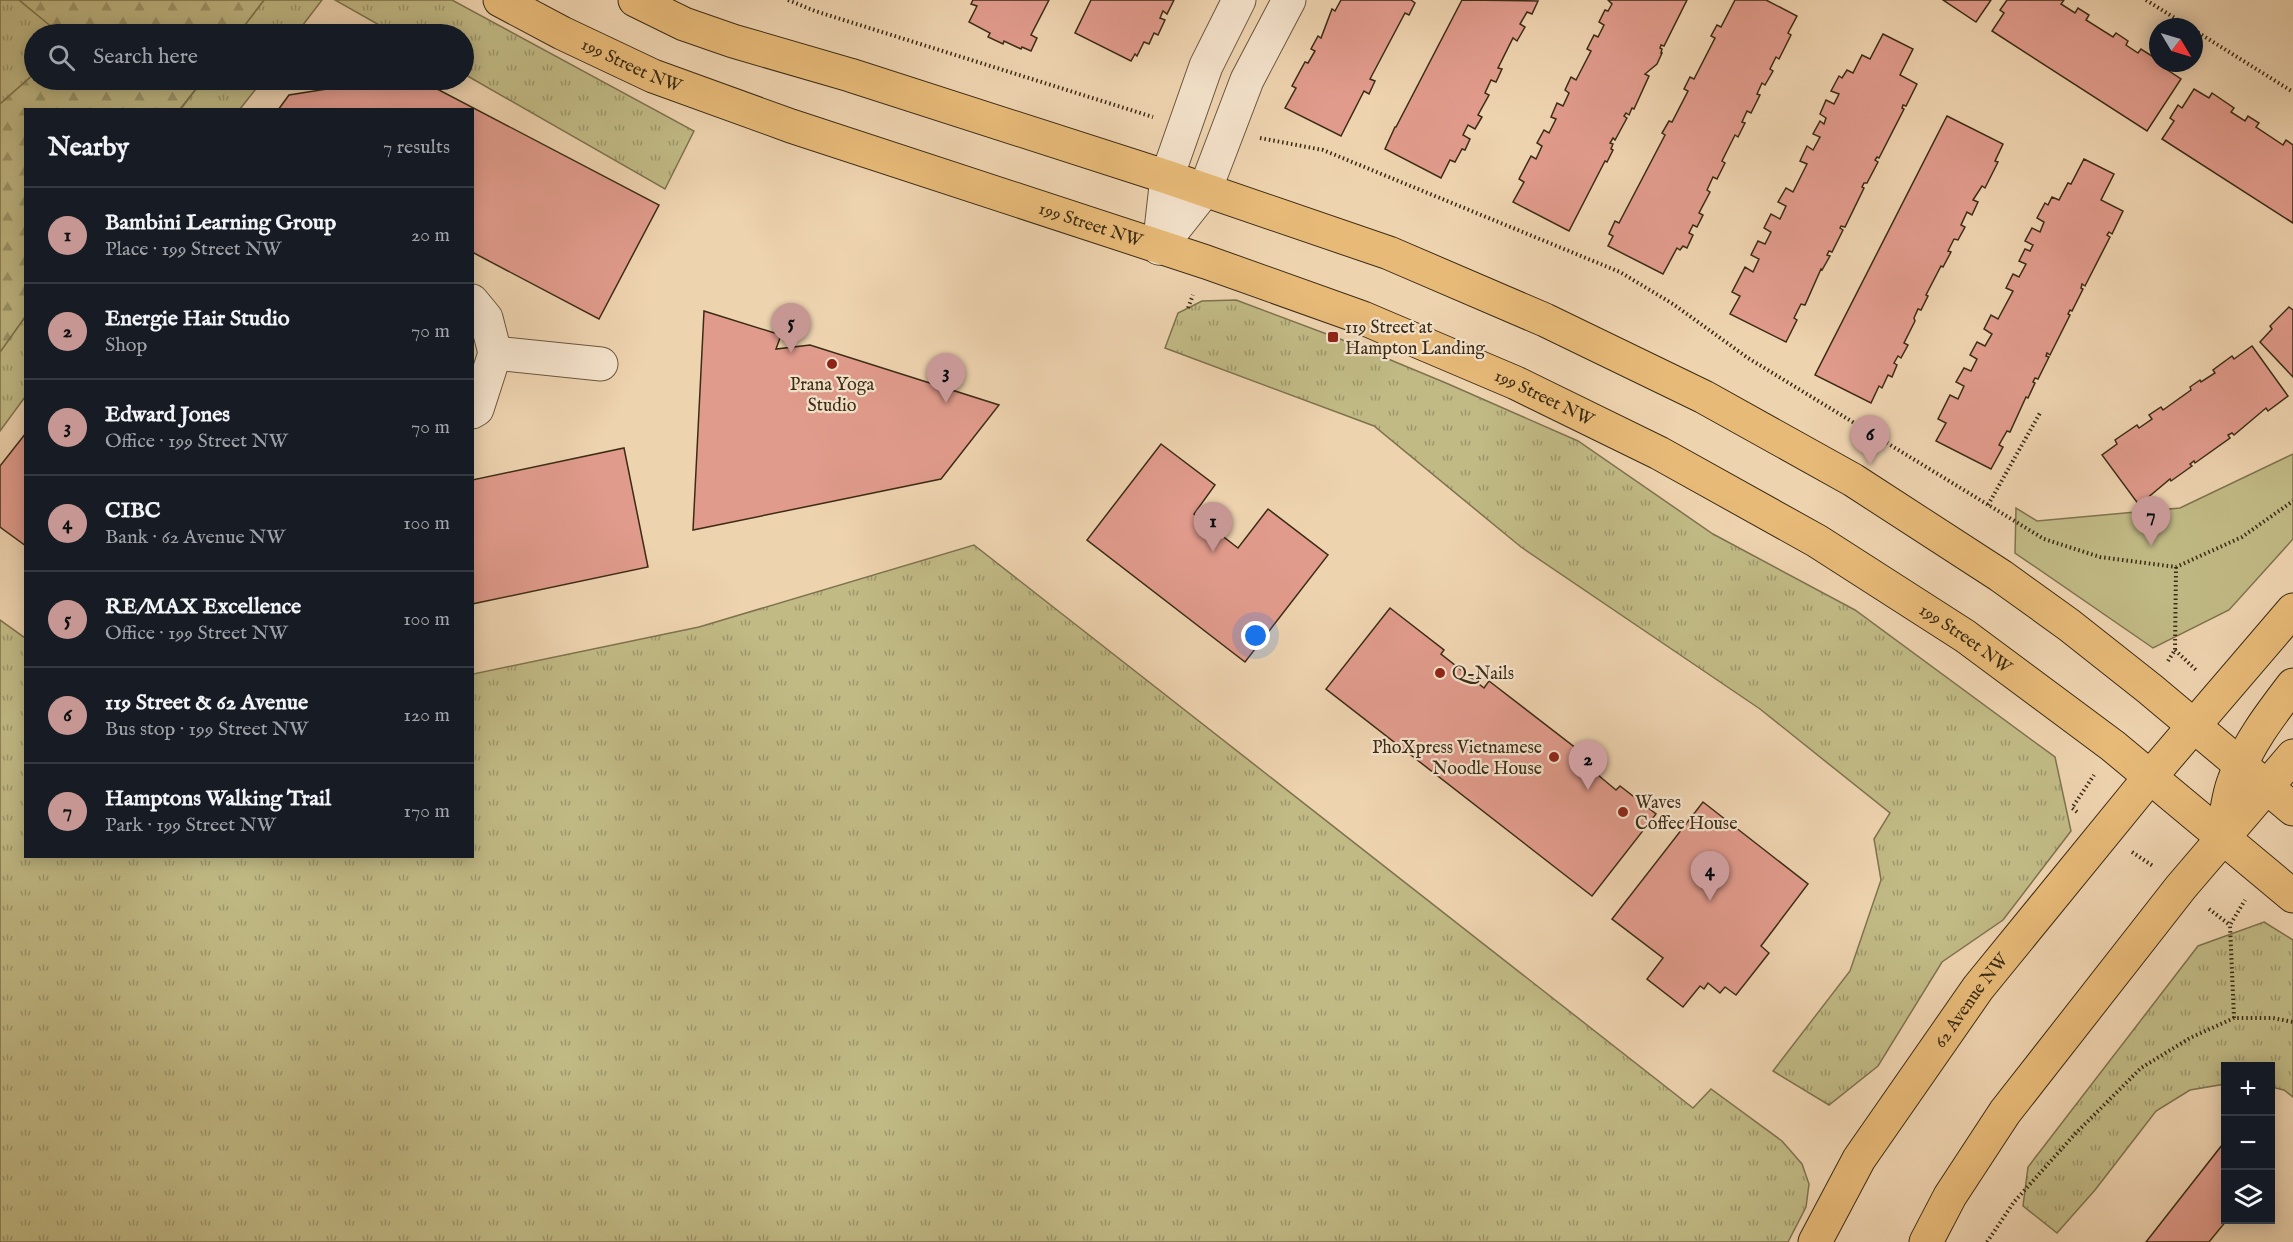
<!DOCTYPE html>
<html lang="en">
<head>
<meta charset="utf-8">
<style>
  :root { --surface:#171b24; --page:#20242c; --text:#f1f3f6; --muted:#9ea1a6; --line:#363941; --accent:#c59692 }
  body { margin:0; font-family:"IM FELL English",serif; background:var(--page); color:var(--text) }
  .controls { position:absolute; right:18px; bottom:18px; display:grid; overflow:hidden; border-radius:0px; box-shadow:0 3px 15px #0003 }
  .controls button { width:54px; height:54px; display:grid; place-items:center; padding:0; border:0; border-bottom:2px solid var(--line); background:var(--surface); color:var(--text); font:30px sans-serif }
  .compass { position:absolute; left:2149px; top:18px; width:54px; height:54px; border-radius:50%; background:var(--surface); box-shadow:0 3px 15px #0003; rotate:128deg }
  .you { position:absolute; left:1256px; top:636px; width:21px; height:21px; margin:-15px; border:4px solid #fff; border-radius:50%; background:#1a73e8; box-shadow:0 0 0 9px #1a73e833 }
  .badge { display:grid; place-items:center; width:39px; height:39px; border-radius:50%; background:var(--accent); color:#111; font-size:20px; font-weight:700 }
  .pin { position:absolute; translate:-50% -50px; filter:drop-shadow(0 2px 3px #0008) }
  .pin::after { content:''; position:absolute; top:32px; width:21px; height:18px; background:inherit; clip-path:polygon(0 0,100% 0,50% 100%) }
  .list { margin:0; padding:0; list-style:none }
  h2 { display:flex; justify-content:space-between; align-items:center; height:78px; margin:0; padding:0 24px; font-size:26px }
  h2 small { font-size:20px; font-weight:400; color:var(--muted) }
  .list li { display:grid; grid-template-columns:39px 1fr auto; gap:18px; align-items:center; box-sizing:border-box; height:96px; padding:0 24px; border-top:2px solid var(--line) }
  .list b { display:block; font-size:22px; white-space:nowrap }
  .list p { margin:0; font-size:20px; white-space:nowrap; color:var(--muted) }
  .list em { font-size:20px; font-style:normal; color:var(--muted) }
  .icon { flex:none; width:33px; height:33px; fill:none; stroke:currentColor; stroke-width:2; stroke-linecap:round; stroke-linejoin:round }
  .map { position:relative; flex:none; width:2293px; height:1242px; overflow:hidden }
  .search { position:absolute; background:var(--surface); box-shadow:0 3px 15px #0003; left:24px; top:24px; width:450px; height:66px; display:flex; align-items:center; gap:15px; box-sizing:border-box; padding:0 21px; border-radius:33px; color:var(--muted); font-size:22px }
  .panel { position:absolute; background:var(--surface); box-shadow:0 3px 15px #0003; left:24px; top:108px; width:450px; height:750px; border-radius:0px }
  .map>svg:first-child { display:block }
</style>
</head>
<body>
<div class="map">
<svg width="2293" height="1242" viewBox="0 0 2293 1242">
  <defs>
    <pattern id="grass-tufts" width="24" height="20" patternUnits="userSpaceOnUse" patternTransform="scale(1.5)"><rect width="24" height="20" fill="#c1ba85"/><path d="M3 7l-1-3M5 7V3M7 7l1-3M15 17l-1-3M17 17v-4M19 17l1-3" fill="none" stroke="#9e976c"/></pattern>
    <pattern id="forest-firs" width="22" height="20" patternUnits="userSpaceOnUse" patternTransform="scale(1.5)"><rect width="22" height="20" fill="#c1ba85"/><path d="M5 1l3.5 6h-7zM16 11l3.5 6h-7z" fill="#9e976c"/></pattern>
  </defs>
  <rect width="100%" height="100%" fill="#eed3af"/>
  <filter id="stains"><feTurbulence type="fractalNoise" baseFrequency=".00333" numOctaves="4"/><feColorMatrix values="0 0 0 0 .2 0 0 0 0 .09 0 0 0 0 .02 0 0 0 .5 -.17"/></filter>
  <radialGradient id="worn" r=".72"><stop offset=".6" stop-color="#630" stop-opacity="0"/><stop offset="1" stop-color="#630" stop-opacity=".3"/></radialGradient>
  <g fill="url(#grass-tufts)" stroke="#7e734e" stroke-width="1.5">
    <polygon points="0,0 19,0 54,28 52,34 34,34 34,74 0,104"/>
    <polygon points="264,0 322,0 296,34 238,34"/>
    <polygon points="335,0 452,0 694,131 665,189 464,74 464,34 395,34"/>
    <polygon points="203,80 263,80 240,109 180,110"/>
    <polygon points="1236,300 1340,339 1446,383 1578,441 1713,534 1855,610 2055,757 2071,831 2003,920 1942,962 1878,1066 1829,1105 1773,1071 1850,971 1881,880 1874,839 1890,813 1760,709 1521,547 1374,426 1165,348 1178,313 1202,301"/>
    <polygon points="25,317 25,397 0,431 0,352"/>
    <polygon points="974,545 1693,1108 1711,1089 1782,1141 1802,1164 1809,1184 1806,1207 1788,1242 0,1242 0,620 25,638 26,856 472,856 473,674 699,627"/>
    <polygon points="2264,922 2293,940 2293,1097 2284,1090 2271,1087 2270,1066 2226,1066 2225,1084 2190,1090 2156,1111 2095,1190 2057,1233 2023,1206 2028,1167 2198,946"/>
  </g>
  <g fill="url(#forest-firs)" stroke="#7e734e" stroke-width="1.5">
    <polygon points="19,0 264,0 238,34 52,34 53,28"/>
    <polygon points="34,74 34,80 203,80 180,109 26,110 25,317 0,352 0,104"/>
  </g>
  <polygon fill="#c1ba85" stroke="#7e734e" stroke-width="1.5" points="2293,454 2293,539 2229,610 2153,648 2015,553 2016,508 2037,521 2180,508"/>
  <g fill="#e19b8c" stroke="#3c2c16" stroke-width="1.5">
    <polygon points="973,0 1049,0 1031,35 1037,38 1031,51 1022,47 1021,49 1004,41 1003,44 988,37 990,33 969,22 977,6 971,4"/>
    <polygon points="1091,0 1174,0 1167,14 1163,11 1160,18 1165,20 1158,35 1154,33 1149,44 1144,42 1137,56 1135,54 1131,61 1075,33"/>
    <polygon points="1341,0 1411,0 1415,3 1409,15 1405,13 1370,79 1375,81 1369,94 1364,91 1341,136 1285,108 1296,88 1292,86 1305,62 1308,63 1315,51 1311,49 1318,36 1321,38 1332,9 1335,11"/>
    <polygon points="1462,0 1538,1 1532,14 1527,12 1520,24 1525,27 1517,41 1513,38 1498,68 1502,69 1496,82 1491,80 1485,93 1489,95 1478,115 1482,117 1475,129 1468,125 1463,135 1470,139 1465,150 1462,149 1455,162 1450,160 1441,178 1385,149 1395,127 1396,127"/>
    <polygon points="1608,0 1687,0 1664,46 1661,45 1660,48 1662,49 1661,53 1662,53 1657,64 1645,74 1649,76 1634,109 1632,108 1629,115 1626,113 1624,116 1627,118 1615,140 1613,138 1610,143 1613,144 1611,149 1613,150 1607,162 1605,161 1569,231 1513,202 1524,182 1519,179 1531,156 1536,159 1542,146 1537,143 1544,130 1549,133 1556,119 1551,117 1557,103 1563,106 1569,93 1565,90 1571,77 1576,80 1591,51 1587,49 1594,35 1598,37 1604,25 1599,22 1605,10 1608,11 1612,4"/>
    <polygon points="1735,0 1766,0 1797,16 1788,33 1791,35 1779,59 1776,57 1770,69 1773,71 1765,85 1762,83 1757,94 1760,95 1751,113 1747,111 1742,122 1745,123 1738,137 1735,135 1722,161 1725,163 1717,179 1713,177 1707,190 1710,192 1699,213 1703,215 1697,227 1693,225 1689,233 1693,235 1687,248 1683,246 1680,250 1677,248 1663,274 1608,246 1613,236 1609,234 1615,221 1619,223 1665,135 1662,133 1669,121 1672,122 1688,91 1684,89 1690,77 1694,79 1715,38 1711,36 1717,25 1721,27"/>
    <polygon points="1943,0 1991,0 1976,22"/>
    <polygon points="2007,0 2064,0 2061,4 2075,13 2078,8 2089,15 2086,20 2113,37 2116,33 2128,41 2126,45 2138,53 2141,49 2158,60 2158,63 2164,64 2163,67 2181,79 2147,131 1992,31 2004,13 2000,10"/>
    <polygon points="1883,34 1913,49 1900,75 1917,84 1906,106 1903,105 1902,108 1904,109 1879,158 1877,157 1875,160 1878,162 1867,183 1864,183 1862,187 1864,188 1845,227 1841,226 1840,228 1843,230 1832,252 1829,251 1827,255 1830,256 1822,270 1821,269 1805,305 1801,304 1794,318 1797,320 1786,342 1730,314 1740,296 1732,292 1745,267 1753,272 1759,259 1751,255 1758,241 1765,244 1771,232 1764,228 1771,214 1780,219 1786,206 1778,202 1786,188 1793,192 1807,164 1800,161 1807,146 1813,150 1820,137 1813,134 1820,121 1824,124 1826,118 1820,114 1826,100 1834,104 1839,94 1831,91 1839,76 1842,78 1847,70 1853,73 1862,55 1870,59"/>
    <polygon points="384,80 420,80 659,205 599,319 472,252 472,110 278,110 289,95"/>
    <polygon points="2194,89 2209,98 2212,93 2234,108 2231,112 2245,121 2248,116 2259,123 2256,127 2283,145 2286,140 2293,145 2293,223 2162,139 2174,121 2170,118 2178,105 2182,108"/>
    <polygon points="1947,116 2003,144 1995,161 1998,162 1985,188 1982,186 1973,200 1978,202 1972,215 1967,212 1961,225 1965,227 1958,240 1954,239 1948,251 1951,252 1943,267 1941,266 1926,295 1928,296 1921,310 1918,309 1914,318 1915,321 1904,343 1908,345 1901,358 1898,356 1894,363 1897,365 1892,377 1888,375 1882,388 1879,386 1871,403 1815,375"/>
    <polygon points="2084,159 2114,174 2101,200 2123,211 2112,234 2109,232 2107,235 2110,237 2085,286 2082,284 2081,288 2083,289 2072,311 2070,310 2068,314 2070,315 2050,355 2047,353 2046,356 2049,357 2038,379 2035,378 2033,382 2035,383 2028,398 2026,397 2010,432 2007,431 1999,445 2003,447 1991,469 1936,441 1946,423 1938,419 1950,395 1958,399 1964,386 1956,382 1964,368 1971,371 1977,359 1970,355 1977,342 1985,346 1992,334 1984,329 1991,315 1998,319 2013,291 2006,288 2013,274 2019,277 2026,264 2019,261 2025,249 2030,251 2033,245 2025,241 2032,228 2040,232 2044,222 2037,218 2045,203 2048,205 2052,197 2059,200 2068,183 2071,184"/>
    <polygon points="2289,307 2293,310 2293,377 2260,342 2272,329 2270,326"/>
    <polygon points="704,311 781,335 776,349 810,345 999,405 941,479 693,530"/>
    <polygon points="2252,346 2288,396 2268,411 2266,408 2234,435 2232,433 2228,435 2230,438 2195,463 2194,461 2190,464 2192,466 2171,481 2170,479 2139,505 2102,455 2117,444 2115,440 2137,425 2139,428 2152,419 2149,415 2161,407 2163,410 2191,390 2190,387 2200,380 2201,382 2215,373 2213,370 2232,356 2234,359"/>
    <polygon points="26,433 26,546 0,527 0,466"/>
    <polygon points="1161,444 1215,485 1194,514 1238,548 1268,509 1328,555 1245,662 1087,540"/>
    <polygon points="624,448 648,567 472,604 472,480"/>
    <polygon points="1390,608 1444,650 1441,654 1484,688 1489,681 1603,769 1598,775 1616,790 1620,786 1656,814 1592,896 1326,689"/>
    <polygon points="1703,802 1808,884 1761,946 1769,953 1736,995 1725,987 1720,993 1708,983 1704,989 1700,986 1683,1007 1647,979 1663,958 1612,919"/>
    <polygon points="2226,1140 2227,1220 2209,1242 2146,1242"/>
  </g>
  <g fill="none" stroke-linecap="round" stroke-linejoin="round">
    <defs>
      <g id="minor">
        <polyline points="1159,248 1205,190 1247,80 1289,0"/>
        <polyline points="1159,248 1167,177 1206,66 1239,0"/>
        <polyline points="472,301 486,318 495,353 477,409 472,412"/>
        <polyline points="495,353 601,364"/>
      </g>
      <g id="major">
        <path id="s1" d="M500,0l62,33 91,43 138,50 415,136 157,56 153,65 143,70 158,88 148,95 148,110 180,150"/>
        <polyline points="635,0 684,24 733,41 850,75 1167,177 1389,253 1545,320 1704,397 1853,480 2001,576 2069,625 2150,689 2293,809"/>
        <path d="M2223,837c3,-19 4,-38 11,-56 13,-36 36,-66 59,-96"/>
        <path id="s2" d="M1815,1242l44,-83 119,-171 172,-211 143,-167"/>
        <polyline points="1926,1242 1950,1196 2005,1112 2181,887 2293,756"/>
      </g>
    </defs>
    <use href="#minor" stroke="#68563c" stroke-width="35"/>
    <use href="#major" stroke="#3c2c16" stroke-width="35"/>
    <g stroke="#3c2c16" stroke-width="4" stroke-dasharray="1.5 3" stroke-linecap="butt">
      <polyline points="788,0 815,11 1153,117"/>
      <polyline points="2146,0 2189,27"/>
      <polyline points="2194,30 2293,92"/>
      <polyline points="1260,138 1323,150 1620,272 1673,304 1748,358 2044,539 2100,557 2176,567 2242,537 2293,501"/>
      <polyline points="1188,308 1193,295"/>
      <polyline points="1988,505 2040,413"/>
      <polyline points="2175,650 2196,670"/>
      <polyline points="2168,661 2175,650 2176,567"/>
      <polyline points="2077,812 2072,808 2094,775"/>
      <polyline points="2132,852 2153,866"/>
      <polyline points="2209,909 2230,925"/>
      <polyline points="2234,1018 2230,925 2245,900"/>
      <polyline points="1987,1242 2014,1202 2074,1135 2141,1068 2190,1038 2234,1018 2273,1018 2293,1022"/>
    </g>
    <use href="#minor" stroke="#f4e2cb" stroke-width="33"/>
    <use href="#major" stroke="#e7ba78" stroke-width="33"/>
  </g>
  <g fill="#8f2418" stroke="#f4e2cb" stroke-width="2">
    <rect x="1327" y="331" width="12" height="12" rx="3"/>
    <circle cx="832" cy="364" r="6"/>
    <circle cx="1440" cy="673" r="6"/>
    <circle cx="1554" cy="757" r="6"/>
    <circle cx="1623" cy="812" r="6"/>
  </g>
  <g text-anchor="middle" stroke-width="4.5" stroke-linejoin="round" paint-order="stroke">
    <g font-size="18" fill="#3c2c16" stroke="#f4e2cb">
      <text dy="6" stroke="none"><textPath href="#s1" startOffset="147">199 Street NW</textPath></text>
      <text dy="6" stroke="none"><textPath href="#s1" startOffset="633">199 Street NW</textPath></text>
      <text dy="6" stroke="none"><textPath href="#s1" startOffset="1119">199 Street NW</textPath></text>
      <text dy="6" stroke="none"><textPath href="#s1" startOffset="1605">199 Street NW</textPath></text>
      <text dy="6" stroke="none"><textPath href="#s2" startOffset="288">62 Avenue NW</textPath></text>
    </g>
    <g font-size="18" fill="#3c2c16" stroke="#f4e2cb" text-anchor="start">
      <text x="1345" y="333">119 Street at<tspan x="1345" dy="21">Hampton Landing</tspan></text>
      <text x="832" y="390" text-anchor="middle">Prana Yoga<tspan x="832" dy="21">Studio</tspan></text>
      <text x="1452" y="679">Q-Nails</text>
      <text x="1542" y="753" text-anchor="end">PhoXpress Vietnamese<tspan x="1542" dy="21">Noodle House</tspan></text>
      <text x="1635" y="808">Waves<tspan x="1635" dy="21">Coffee House</tspan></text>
    </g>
  </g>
  <rect width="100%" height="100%" filter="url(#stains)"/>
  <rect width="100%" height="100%" fill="url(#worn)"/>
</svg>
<div class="controls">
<button>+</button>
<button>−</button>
<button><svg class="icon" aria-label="layers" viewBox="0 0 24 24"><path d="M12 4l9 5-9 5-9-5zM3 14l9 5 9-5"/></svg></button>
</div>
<svg class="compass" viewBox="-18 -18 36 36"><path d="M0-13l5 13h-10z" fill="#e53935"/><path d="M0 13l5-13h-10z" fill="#9ea1a6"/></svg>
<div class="you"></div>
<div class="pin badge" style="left:1213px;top:552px">1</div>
<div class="pin badge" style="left:1588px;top:790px">2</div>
<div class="pin badge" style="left:946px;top:403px">3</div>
<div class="pin badge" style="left:1710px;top:901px">4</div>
<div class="pin badge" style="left:791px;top:353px">5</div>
<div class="pin badge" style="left:1870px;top:465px">6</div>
<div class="pin badge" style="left:2151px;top:546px">7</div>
<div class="search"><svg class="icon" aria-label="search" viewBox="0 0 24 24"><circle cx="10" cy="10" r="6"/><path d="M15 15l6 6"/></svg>Search here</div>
<section class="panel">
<h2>Nearby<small>7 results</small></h2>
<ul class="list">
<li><span class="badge">1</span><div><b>Bambini Learning Group</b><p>Place · 199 Street NW</p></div><em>20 m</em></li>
<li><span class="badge">2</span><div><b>Energie Hair Studio</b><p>Shop</p></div><em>70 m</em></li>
<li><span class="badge">3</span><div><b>Edward Jones</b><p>Office · 199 Street NW</p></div><em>70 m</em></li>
<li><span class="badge">4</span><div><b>CIBC</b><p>Bank · 62 Avenue NW</p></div><em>100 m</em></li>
<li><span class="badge">5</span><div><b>RE/MAX Excellence</b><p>Office · 199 Street NW</p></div><em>100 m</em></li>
<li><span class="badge">6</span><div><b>119 Street &amp; 62 Avenue</b><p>Bus stop · 199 Street NW</p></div><em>120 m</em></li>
<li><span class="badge">7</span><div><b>Hamptons Walking Trail</b><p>Park · 199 Street NW</p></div><em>170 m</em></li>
</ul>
</section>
</div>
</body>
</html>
